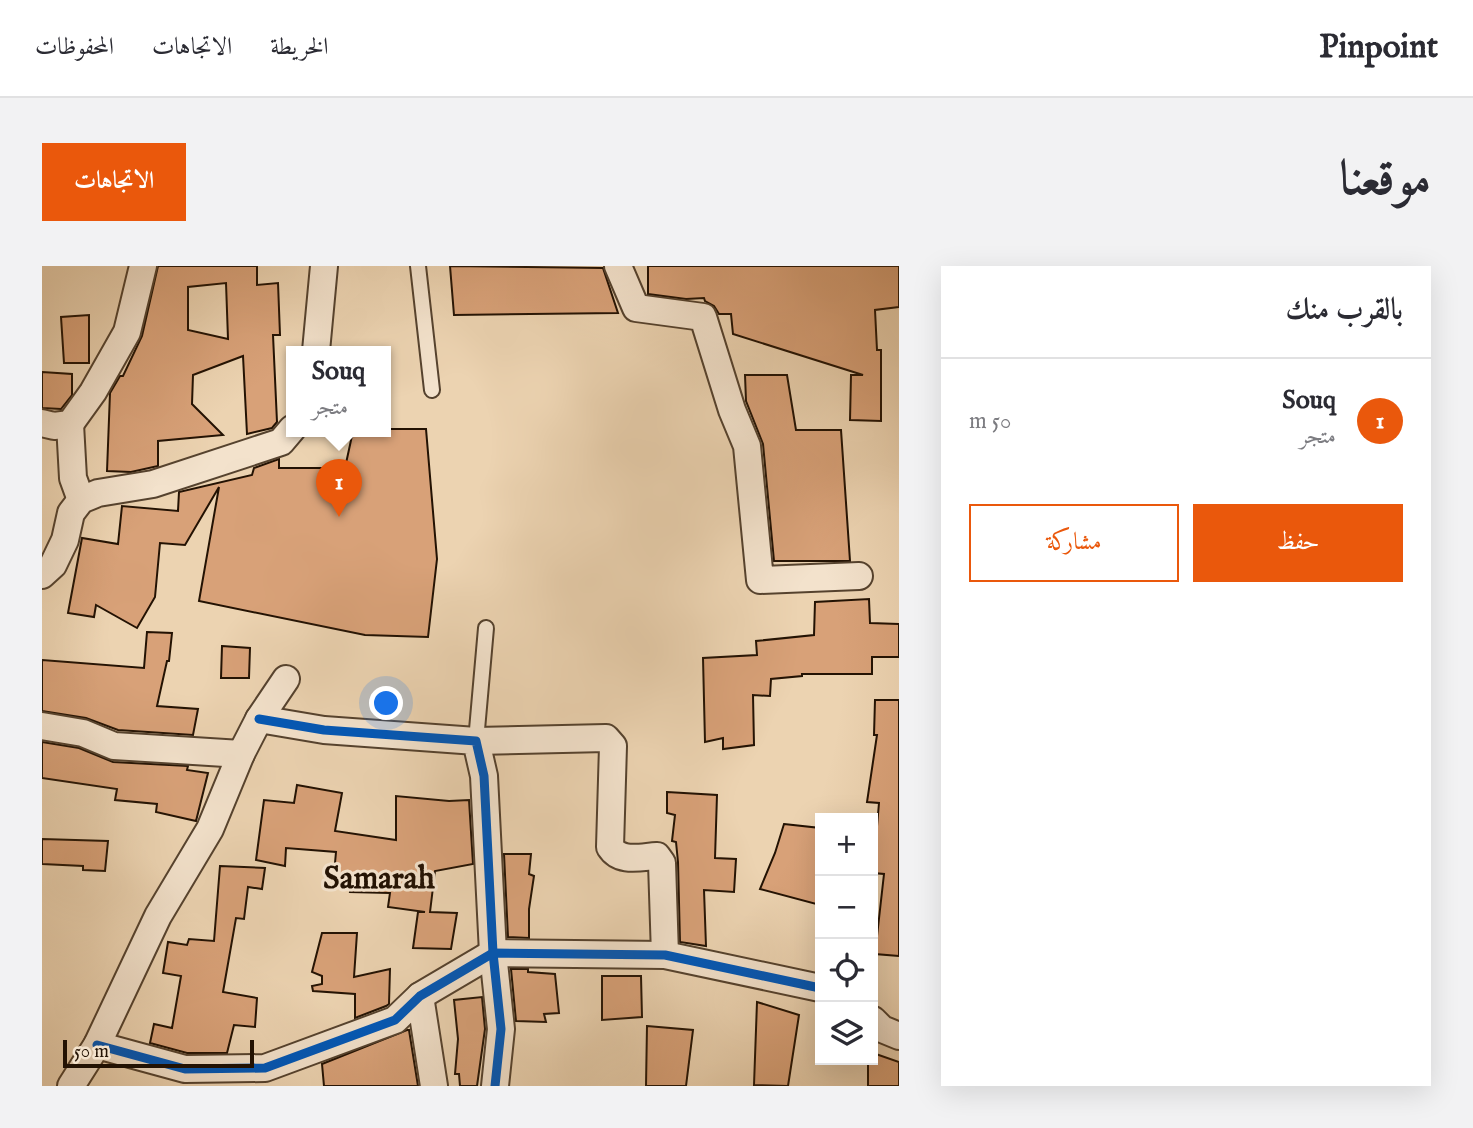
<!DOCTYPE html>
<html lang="ar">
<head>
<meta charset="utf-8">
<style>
  :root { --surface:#fff; --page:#f2f2f3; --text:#2b2b33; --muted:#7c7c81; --line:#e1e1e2; --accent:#ea580c }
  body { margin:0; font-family:"IM FELL English",Amiri,serif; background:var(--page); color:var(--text); direction:rtl }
  .controls { position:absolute; right:21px; bottom:21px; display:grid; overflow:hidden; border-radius:0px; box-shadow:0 7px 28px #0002 }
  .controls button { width:63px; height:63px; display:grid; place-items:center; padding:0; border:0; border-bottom:2px solid var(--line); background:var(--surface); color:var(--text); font:35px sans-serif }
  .scale { position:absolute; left:21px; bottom:18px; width:191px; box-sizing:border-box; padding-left:7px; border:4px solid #231203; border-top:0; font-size:19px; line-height:24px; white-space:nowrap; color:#231203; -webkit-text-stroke:5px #f3e2cc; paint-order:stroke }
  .you { position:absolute; left:345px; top:438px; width:24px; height:24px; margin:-18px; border:5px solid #fff; border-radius:50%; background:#1a73e8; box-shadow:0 0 0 10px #1a73e833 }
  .badge { display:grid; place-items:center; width:46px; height:46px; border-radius:50%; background:var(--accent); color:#fff; font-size:23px; font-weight:700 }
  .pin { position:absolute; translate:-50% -58px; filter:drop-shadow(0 2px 4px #0008) }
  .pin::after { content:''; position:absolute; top:37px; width:24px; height:21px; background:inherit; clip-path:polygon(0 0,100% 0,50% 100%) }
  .popup { position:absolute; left:244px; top:80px; width:105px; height:91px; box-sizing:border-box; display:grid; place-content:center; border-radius:0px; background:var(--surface); filter:drop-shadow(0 2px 5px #0005); font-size:23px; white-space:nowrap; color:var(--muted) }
  .popup b { font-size:26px; color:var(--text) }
  .popup::after { content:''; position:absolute; left:50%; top:100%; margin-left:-14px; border:14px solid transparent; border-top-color:var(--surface) }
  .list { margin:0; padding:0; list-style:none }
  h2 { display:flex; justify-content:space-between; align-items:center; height:91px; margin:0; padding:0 28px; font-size:30px }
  h2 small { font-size:23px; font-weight:400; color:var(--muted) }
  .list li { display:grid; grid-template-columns:46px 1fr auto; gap:21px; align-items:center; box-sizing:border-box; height:126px; padding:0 28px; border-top:2px solid var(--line) }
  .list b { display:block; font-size:26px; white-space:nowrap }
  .list p { margin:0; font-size:23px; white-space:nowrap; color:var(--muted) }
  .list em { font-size:23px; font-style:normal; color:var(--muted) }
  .actions { display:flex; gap:14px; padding:21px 28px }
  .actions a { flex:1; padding:16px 0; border:2px solid var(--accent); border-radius:0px; text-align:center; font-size:24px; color:var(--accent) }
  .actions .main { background:var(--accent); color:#fff }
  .icon { flex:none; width:38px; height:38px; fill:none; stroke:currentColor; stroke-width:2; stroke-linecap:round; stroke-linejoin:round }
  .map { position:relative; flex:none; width:857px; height:820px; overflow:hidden; direction:ltr; border-radius:0px }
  header { display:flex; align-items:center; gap:42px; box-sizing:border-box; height:98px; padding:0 35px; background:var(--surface); border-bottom:2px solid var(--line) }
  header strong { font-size:33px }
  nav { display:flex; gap:38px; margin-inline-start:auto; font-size:24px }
  .intro { display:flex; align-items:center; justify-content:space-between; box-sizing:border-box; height:168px; padding:0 42px }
  h1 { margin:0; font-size:49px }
  .button { padding:18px 32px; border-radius:0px; background:var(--accent); color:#fff; font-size:24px; font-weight:700 }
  main { display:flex; gap:42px; padding:0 42px }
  aside { flex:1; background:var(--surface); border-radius:0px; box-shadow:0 7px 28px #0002 }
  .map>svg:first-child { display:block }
</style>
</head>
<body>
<header>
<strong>Pinpoint</strong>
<nav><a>الخريطة</a><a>الاتجاهات</a><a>المحفوظات</a></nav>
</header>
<div class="intro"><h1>موقعنا</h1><a class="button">الاتجاهات</a></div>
<main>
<aside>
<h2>بالقرب منك<small></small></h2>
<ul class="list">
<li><span class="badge">1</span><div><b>Souq</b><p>متجر</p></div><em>50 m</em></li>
</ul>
<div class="actions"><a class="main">حفظ</a><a>مشاركة</a></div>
</aside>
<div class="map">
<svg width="857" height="820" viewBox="0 0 857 820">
  <rect width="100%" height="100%" fill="#ecd3b1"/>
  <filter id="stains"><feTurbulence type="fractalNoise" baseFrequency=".00286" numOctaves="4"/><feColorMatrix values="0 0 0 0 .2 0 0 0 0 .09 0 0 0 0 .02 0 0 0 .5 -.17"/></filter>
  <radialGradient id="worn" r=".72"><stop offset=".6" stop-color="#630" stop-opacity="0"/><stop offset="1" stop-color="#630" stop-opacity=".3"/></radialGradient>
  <g fill="#d8a178" stroke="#231203" stroke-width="2" fill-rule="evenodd">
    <path d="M116,0h99v19l21,-2 2,52h-7l4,87 -5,6 -25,6 -4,-78 -50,19 -1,29 31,31 -65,6v25l-27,6 -24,-1 3,-78 10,-17h3l19,-40zM184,17l2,56 -40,-9v-43z"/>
    <polygon points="408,0 561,2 576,47 412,49"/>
    <polygon points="606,0 857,0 857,41 833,44 835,84 839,84 839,155 808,154 809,109 821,109 691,68 689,48 677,48 672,40 663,35 662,32 644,33 606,28"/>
    <polygon points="47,49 47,97 22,97 19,51"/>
    <polygon points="0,106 30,108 30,129 19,143 0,142"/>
    <polygon points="703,109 745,109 754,164 799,164 808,295 732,295 721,178 704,135"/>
    <polygon points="344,163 384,163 395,293 386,371 323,369 157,335 177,221 143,279 118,277 113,331 95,362 54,339 52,351 26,347 40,272 76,278 80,240 136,245 137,226 210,209 212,202 237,193 237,202 303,202 311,165 344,165"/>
    <polygon points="827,333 828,357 857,358 857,391 830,391 830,408 760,408 760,410 729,413 728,430 711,429 712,479 681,483 681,472 663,476 661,392 715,389 714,375 772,369 773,336"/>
    <polygon points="105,366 130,367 127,395 125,395 115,440 156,443 151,469 76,464 44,452 0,445 0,394 102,402"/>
    <polygon points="180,380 208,382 207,412 179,412"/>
    <polygon points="833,434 857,434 857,690 833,688 842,608 831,607 837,537 825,536 835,469 832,469"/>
    <polygon points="0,476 37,482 71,496 146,500 145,504 166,507 154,555 114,546 115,538 73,534 75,523 0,512"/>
    <polygon points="255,519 300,527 293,565 354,574 354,530 407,535 427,534 431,598 393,605 388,646 415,647 409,683 371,682 376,646 383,646 346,641 348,627 308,626 309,620 291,619 294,586 244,582 243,600 214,594 222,534 252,537"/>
    <polygon points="625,526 675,529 673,592 694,593 692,626 662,624 664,680 638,676 636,596 634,576 630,575 633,549 625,547"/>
    <polygon points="742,558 778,562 778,639 718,623 733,587"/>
    <polygon points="0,573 66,575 63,605 41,604 41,600 0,598"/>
    <polygon points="462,588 489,588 487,608 492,610 487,643 487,672 466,671"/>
    <polygon points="178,600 223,602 220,623 206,621 202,653 194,652 181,726 215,732 213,761 192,759 185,787 145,787 108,777 112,758 130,762 139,710 121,707 126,676 145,679 147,673 172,675"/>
    <polygon points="280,667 315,667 312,711 348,703 347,738 344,740 313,752 313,728 271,725 270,720 280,718 280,710 270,706"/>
    <polygon points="469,703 486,703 486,706 513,708 517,747 502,748 504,756 474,755"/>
    <polygon points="560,710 599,710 600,751 560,754"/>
    <polygon points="440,731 443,763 435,820 418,820 417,808 413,808 416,773 412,734"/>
    <polygon points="715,736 757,749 746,820 712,819"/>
    <polygon points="605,760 651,764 644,820 604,820"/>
    <polygon points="365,764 367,764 376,820 282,820 280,798"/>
    <polygon points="831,787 857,796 857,820 826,820 826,794 831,794"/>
  </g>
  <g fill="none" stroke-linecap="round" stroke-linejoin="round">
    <defs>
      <g id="service">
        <polyline points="376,0 390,124"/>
        <polyline points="434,475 444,362"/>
      </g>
      <g id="minor">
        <polyline points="576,0 594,42 661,51 690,144 705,180 718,314 817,310"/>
        <polyline points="274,85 282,0"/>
        <polyline points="0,157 12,160 28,158 51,126 85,66 101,0"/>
        <polyline points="28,158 31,212 39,234"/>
        <polyline points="0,309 11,299 23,274 29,247 39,234 56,227 111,218 239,176 250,163"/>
        <polyline points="217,453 282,464 434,475 442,510 451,687 459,763 453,820"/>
        <polyline points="0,460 41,467 72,480 199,488"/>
        <path d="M434,475l130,-3 7,8 -3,101c10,16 30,10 47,9l5,7 3,92"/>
        <polyline points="378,730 392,820"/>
        <polyline points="831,754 840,763 857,770"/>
        <polyline points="55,779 143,803 223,802 353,754 378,730 451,687 623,689 778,722"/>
        <polyline points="29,820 55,779 116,650 168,563 199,488 217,453 244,413"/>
      </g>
    </defs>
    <use href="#service" stroke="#55422e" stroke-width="18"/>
    <use href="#minor" stroke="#55422e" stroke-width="30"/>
    <use href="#service" stroke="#f3e2cc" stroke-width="14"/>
    <use href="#minor" stroke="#f3e2cc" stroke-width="26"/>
    <defs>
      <g id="cycleway">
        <polyline points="217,453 282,464 434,475 442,510 451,687 459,763 453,820"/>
        <polyline points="55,779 143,803 223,802 353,754 378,730 451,687 623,689 778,722"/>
      </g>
    </defs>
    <use href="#cycleway" stroke="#f3e2cc" stroke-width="13"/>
    <use href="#cycleway" stroke="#0057b8" stroke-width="9"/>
  </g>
  <g text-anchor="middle" stroke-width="6" stroke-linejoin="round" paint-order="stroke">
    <g font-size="32" font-weight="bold" fill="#231203" stroke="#f3e2cc">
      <text x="337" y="622">Samarah</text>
    </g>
  </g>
  <rect width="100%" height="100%" filter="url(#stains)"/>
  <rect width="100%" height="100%" fill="url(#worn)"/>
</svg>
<div class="controls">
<button>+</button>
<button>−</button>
<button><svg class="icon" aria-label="locate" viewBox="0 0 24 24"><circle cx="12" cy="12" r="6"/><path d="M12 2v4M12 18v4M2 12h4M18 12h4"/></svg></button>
<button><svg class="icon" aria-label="layers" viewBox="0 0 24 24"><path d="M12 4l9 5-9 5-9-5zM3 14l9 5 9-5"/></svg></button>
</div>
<div class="scale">50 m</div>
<div class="you"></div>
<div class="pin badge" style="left:297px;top:251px">1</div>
<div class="popup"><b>Souq</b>متجر</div>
</div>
</main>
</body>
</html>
